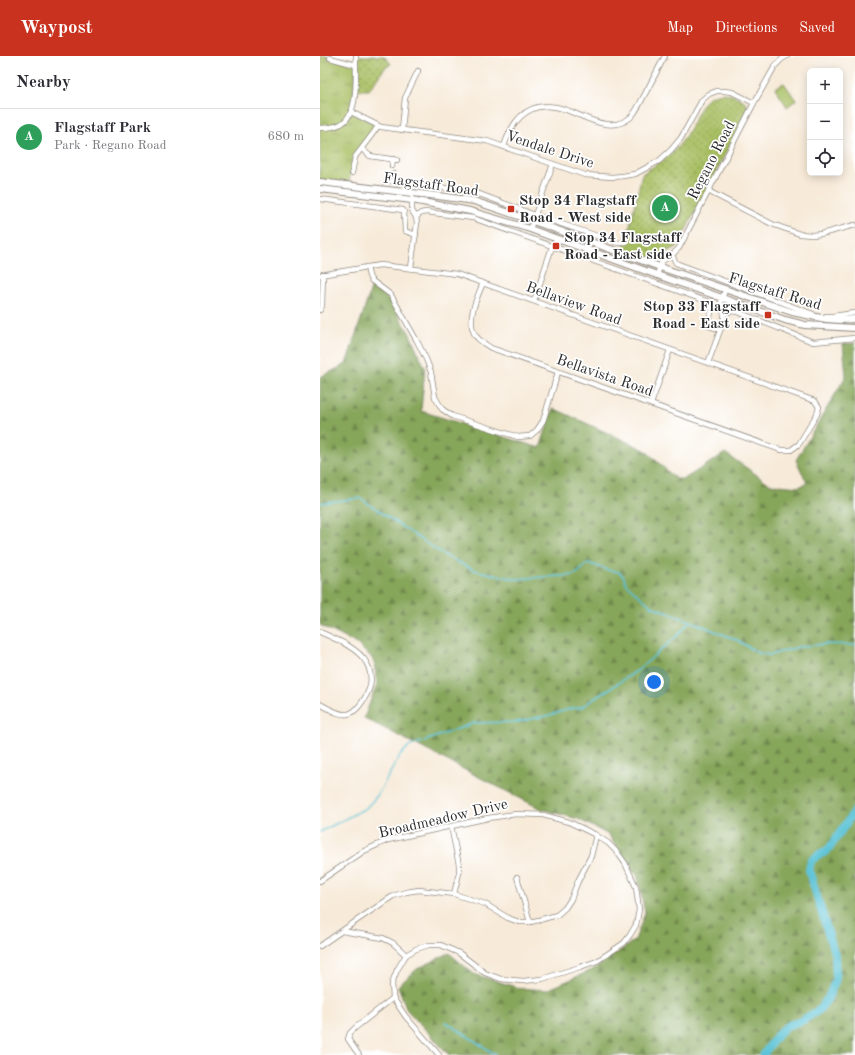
<!DOCTYPE html>
<html lang="en">
<head>
<meta charset="utf-8">
<style>
  :root { --surface:#fff; --page:#f2f2f3; --text:#2b2b33; --muted:#7c7c81; --line:#e1e1e2; --accent:#c8321e }
  body { margin:0; font-family:"Old Standard TT",serif; background:var(--page); color:var(--text) }
  .controls { position:absolute; right:12px; top:12px; display:grid; overflow:hidden; border-radius:6px; box-shadow:0 2px 10px #0003 }
  .controls button { width:36px; height:36px; display:grid; place-items:center; padding:0; border:0; border-bottom:1px solid var(--line); background:var(--surface); color:var(--text); font:20px sans-serif }
  .you { position:absolute; left:334px; top:626px; width:14px; height:14px; margin:-10px; border:3px solid #fff; border-radius:50%; background:#1a73e8; box-shadow:0 0 0 6px #1a73e833 }
  .badge { display:grid; place-items:center; width:26px; height:26px; border-radius:50%; background:var(--accent); color:#fff; font-size:13px; font-weight:700 }
  .pin { position:absolute; translate:-50% -50%; border:2px solid #fff; box-shadow:0 1px 4px #0006 }
  .list { margin:0; padding:0; list-style:none }
  h2 { display:flex; justify-content:space-between; align-items:center; height:52px; margin:0; padding:0 16px; font-size:17px }
  h2 small { font-size:13px; font-weight:400; color:var(--muted) }
  .list li { display:grid; grid-template-columns:26px 1fr auto; gap:12px; align-items:center; box-sizing:border-box; height:56px; padding:0 16px; border-top:1px solid var(--line) }
  .list b { display:block; font-size:15px; white-space:nowrap }
  .list p { margin:0; font-size:13px; white-space:nowrap; color:var(--muted) }
  .list em { font-size:13px; font-style:normal; color:var(--muted) }
  .icon { flex:none; width:22px; height:22px; fill:none; stroke:currentColor; stroke-width:2; stroke-linecap:round; stroke-linejoin:round }
  .map { position:relative; flex:none; width:535px; height:999px; overflow:hidden }
  header { display:flex; align-items:center; gap:24px; box-sizing:border-box; height:56px; padding:0 20px; background:var(--accent); color:#fff }
  header strong { font-size:19px }
  nav { display:flex; gap:22px; margin-inline-start:auto; font-size:14px }
  main { display:flex }
  aside { flex:1; background:var(--surface) }
  .map>svg:first-child { display:block }
</style>
</head>
<body>
<header>
<strong>Waypost</strong>
<nav><a>Map</a><a>Directions</a><a>Saved</a></nav>
</header>
<main>
<aside>
<h2>Nearby<small></small></h2>
<ul class="list">
<li><span class="badge" style="background:#2e9e5b">A</span><div><b>Flagstaff Park</b><p>Park · Regano Road</p></div><em>680 m</em></li>
</ul>
</aside>
<div class="map">
<svg width="535" height="999" viewBox="0 0 535 999">
  <defs>
    <pattern id="grass-tufts" width="24" height="20" patternUnits="userSpaceOnUse"><rect width="24" height="20" fill="#a9bf64"/><path d="M3 7l-1-3M5 7V3M7 7l1-3M15 17l-1-3M17 17v-4M19 17l1-3" fill="none" stroke="#8a9b53"/></pattern>
    <pattern id="forest-firs" width="22" height="20" patternUnits="userSpaceOnUse"><rect width="22" height="20" fill="#86a65a"/><path d="M5 1l3.5 6h-7zM16 11l3.5 6h-7z" fill="#6e874b"/></pattern>
    <pattern id="park-dots" width="8" height="8" patternUnits="userSpaceOnUse"><rect width="8" height="8" fill="#a9bf64"/><path d="M2 2h.1M6 6h.1" fill="none" stroke="#8a9b53" stroke-width="1.8" stroke-linecap="round"/></pattern>
  </defs>
  <rect width="100%" height="100%" fill="#fff"/>
  <filter id="ink" filterUnits="userSpaceOnUse"><feTurbulence type="fractalNoise" baseFrequency=".025" numOctaves="2"/><feDisplacementMap in="SourceGraphic" scale="8" xChannelSelector="R" yChannelSelector="G"/><feConvolveMatrix kernelMatrix="1 2 1 2 8 2 1 2 1" color-interpolation-filters="sRGB"/></filter>
  <filter id="wash" filterUnits="userSpaceOnUse"><feTurbulence type="fractalNoise" baseFrequency=".012" numOctaves="4" result="noise"/><feDisplacementMap in="SourceGraphic" scale="16" xChannelSelector="R" yChannelSelector="G"/><feGaussianBlur stdDeviation="0.9" result="paint"/><feColorMatrix in="noise" values="0 0 0 0 0 0 0 0 0 0 0 0 0 0 0 0 0 1.4 0 .05"/><feComposite in="paint" operator="in"/></filter>
  <g filter="url(#wash)">
    <rect width="100%" height="100%" fill="#f7ead8"/>
    <polygon fill="url(#grass-tufts)" stroke="#6a7548" points="0,0 8,0 8,2 36,9 31,56 58,70 35,101 28,129 0,126"/>
    <polygon fill="url(#forest-firs)" stroke="#586842" points="52,230 66,240 89,276 105,312 101,355 220,392 233,352 325,394 356,423 364,423 405,397 450,428 479,431 487,427 476,404 526,320 523,288 535,287 535,999 129,999 87,954 78,930 97,913 129,897 154,918 199,932 227,934 274,913 315,884 325,857 317,819 305,807 289,779 258,763 221,753 44,662 57,628 54,606 51,601 37,588 0,569 0,321 26,308"/>
    <g fill="url(#park-dots)" stroke="#6a7548">
      <polygon points="37,0 64,0 71,8 64,13 49,34 36,34"/>
      <path d="M403,37c10,2 25,6 25,17l-71,137 -15,7 -5,5h-5l-29,-9 3,-8 16,-68 20,-13 12,-10 10,-12 19,-36 6,-6 8,-3z"/>
    </g>
    <polygon fill="#a9bf64" stroke="#6a7548" points="464,27 476,44 467,51 455,32"/>
    <g fill="none" stroke-linecap="round" stroke-linejoin="round">
      <g stroke="#5ac2d6" stroke-width="1.5">
        <polyline points="0,447 40,442 124,499 154,514 195,523 254,519 260,515 266,508 268,507 288,514 299,516 304,521 306,528 331,550 370,565"/>
        <polyline points="0,776 46,752 57,740 79,701 88,691 154,667 197,666 230,659 253,652 260,652 318,614 358,579 370,565 417,584 438,597 450,599 478,591 505,588 535,589"/>
        <polyline points="126,966 176,999"/>
      </g>
      <polyline stroke="#5ac2d6" stroke-width="8" points="443,999 458,978 467,970 483,964 499,954 508,942 516,923 515,900 489,814 491,805 498,799 506,796 511,790 535,754"/>
    </g>
  </g>
  <g filter="url(#ink)">
    <g fill="none" stroke-linecap="round" stroke-linejoin="round">
      <defs>
        <g id="street">
          <polyline points="10,2 36,9"/>
          <polyline points="31,56 61,71 167,85 265,119 292,121 303,120 315,118 339,105 351,94 361,82 382,44 389,38 397,35 404,35 412,36 434,47"/>
          <path d="M0,72c7,0 15,-1 21,-4 19,-11 14,-49 15,-68"/>
          <polyline points="82,74 85,42 98,15"/>
          <path d="M184,90c6,-17 14,-34 34,-39 6,-1 12,-1 18,0 23,4 52,30 75,10 6,-6 10,-16 14,-23 7,-13 13,-25 20,-38"/>
          <polyline points="42,93 50,100 77,104"/>
          <polyline points="72,110 73,103"/>
          <polyline points="32,117 35,101 54,76 58,70"/>
          <polyline points="70,125 148,135 162,139 215,159 298,187 306,186"/>
          <polyline points="73,125 74,118"/>
          <polyline points="388,135 452,168 480,178 492,179 501,178 535,169"/>
          <polyline points="0,143 83,154 84,156 85,175 96,179"/>
          <path d="M96,161l5,-4 5,-1 47,6 236,84c7,8 -2,15 0,24l11,4"/>
          <polyline points="210,173 233,108"/>
          <polyline points="352,199 356,207 361,209 493,258"/>
          <polyline points="47,211 49,220 51,224 71,239 97,285 106,303 111,316 115,341 122,353 132,360 198,381 210,380 217,374 223,365 238,316"/>
          <polyline points="91,212 97,167 96,161 92,155 92,142"/>
          <path d="M0,219l60,-10 77,9 358,127 4,6 -2,7 -18,30 -8,6h-10l-290,-102c-6,-4 -14,-8 -17,-15 -7,-16 3,-35 9,-50"/>
          <polyline points="337,219 342,205 352,199 359,192 434,47 455,10 462,3 467,0"/>
          <polyline points="214,245 232,191"/>
          <polyline points="0,254 2,250 3,218"/>
          <polyline points="404,258 411,255 418,256 493,286 535,282"/>
          <polyline points="506,260 513,260 535,257"/>
          <polyline points="388,307 404,264 404,258 401,246 405,234"/>
          <polyline points="331,348 350,294"/>
          <path d="M0,576c15,7 37,15 46,30 4,6 6,16 4,24 -2,8 -12,26 -22,28 -9,2 -20,-6 -28,-10"/>
          <polyline points="131,770 139,809 139,817 134,838"/>
          <polyline points="197,821 210,866"/>
          <polyline points="0,825 44,795 68,784 168,762 196,758 223,759 249,766 274,778 288,787 297,796 305,807 316,831 319,854 316,869 310,879 304,887 277,905 260,911 222,923 203,925 181,923 165,917 139,897 121,889 109,889 96,893 86,899 77,914 72,927 73,942 86,961 119,999"/>
          <polyline points="22,875 63,882 73,887 86,899"/>
          <polyline points="0,890 39,863 73,840 86,836 99,834 134,838 165,848 188,862 199,866 210,866 219,864 237,859 245,852 251,843 258,825 271,800 276,779"/>
          <polyline points="39,999 28,983 30,977 35,972 73,942"/>
        </g>
        <g id="secondary">
          <polyline points="0,126 126,141 154,145 213,165 340,211 472,256 506,263 520,264 535,263"/>
          <polyline points="0,133 92,144 150,155 210,173 337,219 465,264 485,269 535,272"/>
        </g>
      </defs>
      <use href="#street" stroke="#918a82" stroke-width="6"/>
      <use href="#secondary" stroke="#918a82" stroke-width="8"/>
      <use href="#street" stroke="#fff" stroke-width="4.5"/>
      <use href="#secondary" stroke="#fff" stroke-width="6"/>
    </g>
  </g>
  <g fill="#c8321e" stroke="#fff" stroke-width="1.5">
    <rect x="187" y="149" width="8" height="8" rx="2"/>
    <rect x="232" y="186" width="8" height="8" rx="2"/>
    <rect x="444" y="255" width="8" height="8" rx="2"/>
  </g>
  <g text-anchor="middle" stroke-width="3.5" stroke-linejoin="round" paint-order="stroke">
    <g font-size="15" fill="#2b2b2b" stroke="#fff">
      <text transform="translate(230 93) rotate(18)" y="5">Vendale Drive</text>
      <text transform="translate(391 104) rotate(-63)" y="5">Regano Road</text>
      <text transform="translate(111 128) rotate(8)" y="5">Flagstaff Road</text>
      <text transform="translate(455 235) rotate(17)" y="5">Flagstaff Road</text>
      <text transform="translate(254 247) rotate(20)" y="5">Bellaview Road</text>
      <text transform="translate(285 319) rotate(19)" y="5">Bellavista Road</text>
      <text transform="translate(123 762) rotate(-13)" y="5">Broadmeadow Drive</text>
    </g>
    <g font-size="15" font-weight="bold" fill="#2b2b2b" stroke="#fff" text-anchor="start">
      <text x="199" y="149">Stop 34 Flagstaff<tspan x="199" dy="17">Road - West side</tspan></text>
      <text x="244" y="186">Stop 34 Flagstaff<tspan x="244" dy="17">Road - East side</tspan></text>
      <text x="440" y="255" text-anchor="end">Stop 33 Flagstaff<tspan x="440" dy="17">Road - East side</tspan></text>
    </g>
  </g>
</svg>
<div class="controls">
<button>+</button>
<button>−</button>
<button><svg class="icon" aria-label="locate" viewBox="0 0 24 24"><circle cx="12" cy="12" r="6"/><path d="M12 2v4M12 18v4M2 12h4M18 12h4"/></svg></button>
</div>
<div class="you"></div>
<div class="pin badge" style="left:345px;top:152px;background:#2e9e5b">A</div>
</div>
</main>
</body>
</html>
